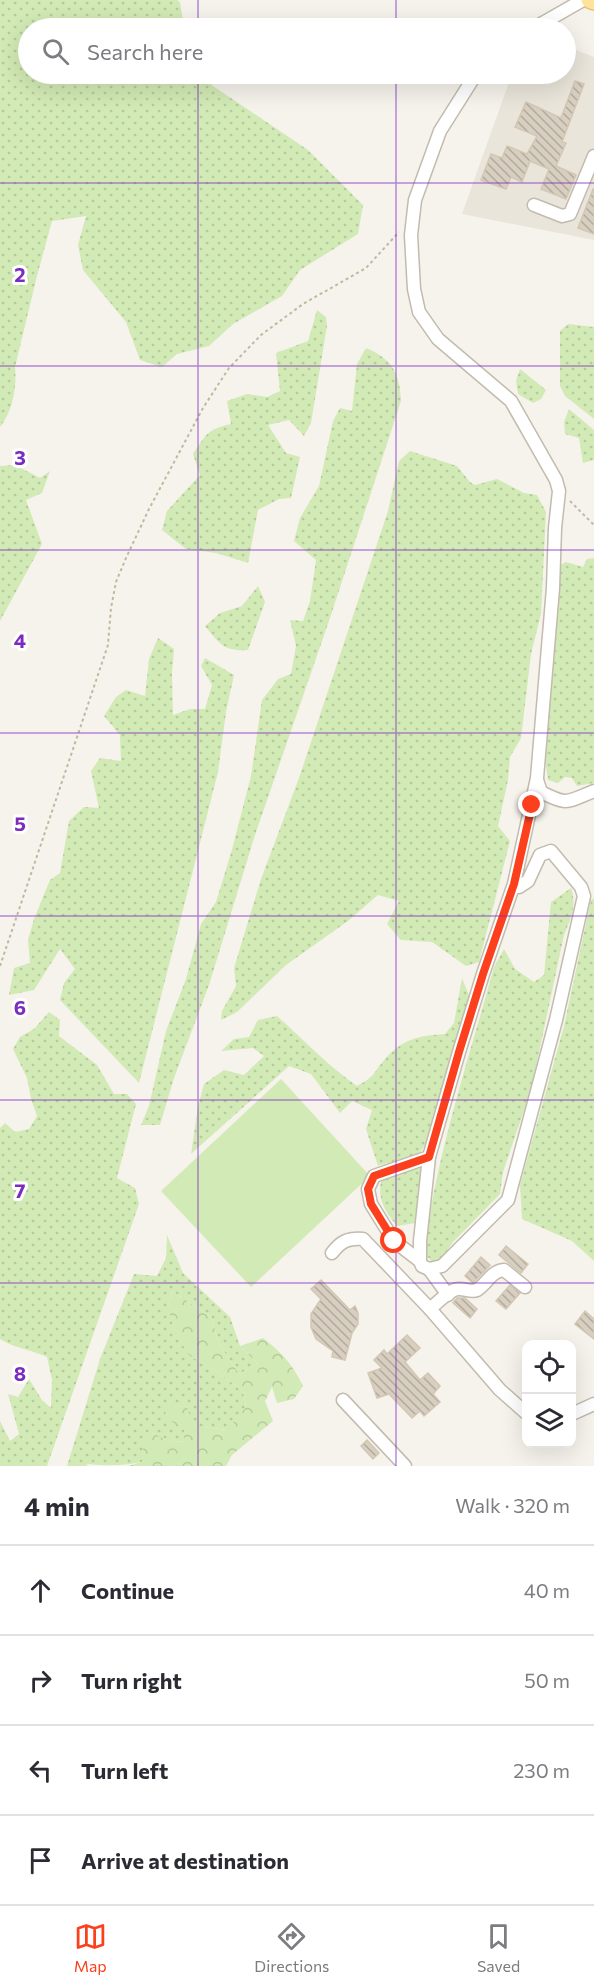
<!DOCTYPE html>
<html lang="en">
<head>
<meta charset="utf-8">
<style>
  :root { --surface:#fff; --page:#f2f2f3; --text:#2b2b33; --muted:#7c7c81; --line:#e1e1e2; --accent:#fc3f1d }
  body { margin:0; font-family:Commissioner,sans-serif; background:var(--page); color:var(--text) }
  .controls { position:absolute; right:18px; bottom:18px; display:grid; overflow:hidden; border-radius:12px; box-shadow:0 6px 24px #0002 }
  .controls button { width:54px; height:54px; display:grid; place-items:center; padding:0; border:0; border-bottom:2px solid var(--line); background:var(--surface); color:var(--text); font:30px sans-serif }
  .stop { position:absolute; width:18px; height:18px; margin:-14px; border:4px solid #fc3f1d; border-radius:50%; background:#fff }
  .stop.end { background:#fc3f1d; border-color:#fff; box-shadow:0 2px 6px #0008 }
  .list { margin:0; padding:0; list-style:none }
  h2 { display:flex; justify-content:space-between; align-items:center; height:78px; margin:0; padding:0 24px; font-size:26px }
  h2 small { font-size:20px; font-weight:400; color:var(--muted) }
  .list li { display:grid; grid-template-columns:39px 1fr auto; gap:18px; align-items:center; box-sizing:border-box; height:90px; padding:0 24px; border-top:2px solid var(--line) }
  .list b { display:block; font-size:22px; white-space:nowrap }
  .list em { font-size:20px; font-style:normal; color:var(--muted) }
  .icon { flex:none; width:33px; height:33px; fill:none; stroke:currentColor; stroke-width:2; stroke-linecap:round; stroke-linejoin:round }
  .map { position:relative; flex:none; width:594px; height:1466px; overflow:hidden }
  .search { position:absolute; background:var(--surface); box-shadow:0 6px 24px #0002; left:18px; right:18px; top:18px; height:66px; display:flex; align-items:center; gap:15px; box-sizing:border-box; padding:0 21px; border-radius:33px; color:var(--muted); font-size:22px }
  .sheet { height:438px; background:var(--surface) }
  nav { display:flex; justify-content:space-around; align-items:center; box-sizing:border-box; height:84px; border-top:2px solid var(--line); background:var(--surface); font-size:16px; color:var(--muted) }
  nav a { display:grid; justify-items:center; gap:3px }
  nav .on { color:var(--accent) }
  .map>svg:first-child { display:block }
</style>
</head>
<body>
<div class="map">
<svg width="594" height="1466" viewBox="0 0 594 1466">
  <defs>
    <pattern id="grass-dots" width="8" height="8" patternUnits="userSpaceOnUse" patternTransform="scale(1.5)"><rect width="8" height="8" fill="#d2eab5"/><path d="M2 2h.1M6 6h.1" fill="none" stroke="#b6ca9c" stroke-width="1.8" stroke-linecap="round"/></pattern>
    <pattern id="forest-crowns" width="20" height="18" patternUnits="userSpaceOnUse" patternTransform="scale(1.5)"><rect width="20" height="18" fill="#d2eab5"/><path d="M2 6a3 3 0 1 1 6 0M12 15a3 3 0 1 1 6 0" fill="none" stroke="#b6ca9c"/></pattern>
    <pattern id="building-back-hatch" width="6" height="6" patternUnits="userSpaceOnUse" patternTransform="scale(1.5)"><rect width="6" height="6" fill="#d8cfc1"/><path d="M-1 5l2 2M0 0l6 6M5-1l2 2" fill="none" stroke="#b1aa9e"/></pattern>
  </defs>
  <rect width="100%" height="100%" fill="#f6f3ec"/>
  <polygon fill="#eae5da" points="566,46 594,57 594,240 462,214 512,74 566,74"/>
  <g fill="url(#grass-dots)">
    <path d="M0,0h177l3,2 4,26h-156v46h170l15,12 95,64 55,55 -5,29 -58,36 -18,26 -49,28 -24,22 -32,8 -15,13 -22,-7 -14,-38 -43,-52 -5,-25 8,-29 -34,5 -15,55 -22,91c2,19 -2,44 -15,60z"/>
    <path d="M317,310l9,7 1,9 -16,97 -7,13 -15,-16 -21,5 18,28 14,4 -9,41 -12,1 -21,11 -10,53 -32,-10 -30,-4 -24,-19 5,-19 33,-36 -7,-21c13,-20 15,-25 38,-30l-4,-23 20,-7 20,3 13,-6 -4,-38 32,-12z"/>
    <polygon points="568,324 594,327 594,419 565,396 560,386 560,331"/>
    <path d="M366,348c26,11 34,25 35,53l-71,217 -75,217 -46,150 -35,93 -14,47h-19l8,-19 17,-75 20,-52 15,-55 15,-22 15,-49 20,-77 11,-76 16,-21 13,-5 5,-28 -6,-26 13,1 7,-20 6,-41 -22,-19 6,-23 19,-32 14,-65 7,-13 12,3 5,-47z"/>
    <polygon points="520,369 546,390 541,399 533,403 518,394 516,381"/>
    <polygon points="569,409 594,430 594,460 583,463 579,438 565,434 564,422"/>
    <polygon points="410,451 457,466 470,482 475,485 497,479 524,493 537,495 546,512 541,614 531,654 521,738 510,757 508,780 498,826 510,841 479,962 466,966 432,942 401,940 387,924 399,901 378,895 348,921 286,965 237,1012 221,1020 222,1011 236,986 234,968 261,879 299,778 388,511 399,461"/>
    <polygon points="15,465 40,478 50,471 42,493 26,500 42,544 0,621 0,466"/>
    <polygon points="594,558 594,783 577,786 572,778 565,777 558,783 548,780 545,758 560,565 566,562 583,567 587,559"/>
    <path d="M258,586l7,16 -17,48c-24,2 -29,-7 -43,-24l15,-13 22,-7z"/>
    <polygon points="158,638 174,649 172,673 173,715 190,709 205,709 212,685 201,666 205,658 234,675 226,712 218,772 139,1083 60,1000 64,983 75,969 60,949 34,990 9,995 14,968 30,963 28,940 34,919 50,880 60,873 69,821 84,807 99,808 91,771 100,758 121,761 120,735 104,716 116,697 126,690 145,696 149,659"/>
    <path d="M571,888c6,17 0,30 -7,47l-33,155 -28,82 -3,22 -47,48 -14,20 -5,2 -10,-11c12,-97 44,-192 70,-286l10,-18 11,20 19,13 10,-7 7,-73z"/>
    <polygon points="594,898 594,1261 572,1241 522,1219 520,1185 564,1026 591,900"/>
    <path d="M462,978l8,20c-7,23 -38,143 -49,153 -10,10 -30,10 -43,15l-12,-37 6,-19 -20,-9 -12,12 -29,-39 -22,-8 -98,88 7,-47 6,-23 20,-14 20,5 20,-19 -11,-8 -32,3 13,-12 15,-2 9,-17 19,-4c27,24 51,50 80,70 18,-9 16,-13 28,-27 19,-21 33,-23 60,-25l9,-11z"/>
    <path d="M49,1012l11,8 -1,16 38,29 17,29h13l9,10 -19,74 18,10 4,16 -92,262h-47v-45l10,20 9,-7 -11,-40 10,3 11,-18 13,21 9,8 1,-28 -5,-23c-15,-7 -33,-9 -47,-18v-211l5,-5 10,9 14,-3 8,-13 -6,-17 -4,-21 -14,-29 7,-12 14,-8z"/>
    <path d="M419,1167l5,7 -8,49 -19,3c-13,-16 -19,-26 -16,-46z"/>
    <path d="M167,1235l16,38 47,44 10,29 18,18 -19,10 -20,-30 -8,-27 -39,-26 -4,15 22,50 22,12 31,23 3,16 -18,23 -35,-4 -9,3v12l-15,1 -19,-11 -5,30c-18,5 -40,5 -57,3l-2,2h-19l33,-107 34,-85 23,2 9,-18z"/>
  </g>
  <path fill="url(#forest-crowns)" d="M172,1291l39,26 8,27 20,30 19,-10 -18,-18 23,-8c19,15 29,25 40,48l-9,13 -17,4 -5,-16 -7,14 8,20 -41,34 -6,11h-98l17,-5 -2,-13 7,-17 19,11 15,-1v-12l-18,-11 -2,-14 22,1 8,21 33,4 19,-23 -3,-16 -31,-23 -22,-12 -15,-22 -7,-28z"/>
  <polygon fill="#d2eab5" points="281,1079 370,1176 251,1287 161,1191"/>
  <g fill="url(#building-back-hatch)" stroke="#d3c7b4" stroke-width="1.5">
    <polygon points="575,81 584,84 562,142 566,143 556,166 576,175 566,199 541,189 549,169 530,161 522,182 511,177 506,189 481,180 491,154 502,158 507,146 527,154 537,136 515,127 526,102 561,118"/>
    <polygon points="593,189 594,189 594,234 578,228"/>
    <polygon points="506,1246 528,1264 521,1273 499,1255"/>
    <polygon points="481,1257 490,1265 473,1283 465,1276"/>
    <polygon points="321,1280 350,1310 355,1306 358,1313 358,1324 352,1333 345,1360 332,1357 333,1351 316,1339 311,1327 311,1314 321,1299 311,1289"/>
    <polygon points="510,1285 520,1293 506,1309 496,1301"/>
    <polygon points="457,1298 465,1298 477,1309 470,1318 453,1303"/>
    <polygon points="585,1311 594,1319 594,1339 575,1324"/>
    <polygon points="407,1335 420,1348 405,1362 420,1380 428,1373 440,1386 433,1394 440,1402 424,1416 420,1411 412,1418 389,1394 377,1398 368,1373 382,1368 374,1360 384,1350 387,1354"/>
    <polygon points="367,1440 379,1453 373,1459 361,1446"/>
  </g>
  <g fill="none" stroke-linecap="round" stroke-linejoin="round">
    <defs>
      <g id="minor">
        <polyline points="534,28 583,0"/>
        <polyline points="476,74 440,131 415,200 411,235 414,289 419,312 438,339 511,401 556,480 559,491 555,528 553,588 537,778 514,884 483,974 459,1052 429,1157 420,1241 420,1261 422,1266 429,1269 442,1266 508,1200 556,1020 584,896 581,887 551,851 540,855 528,881 519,887 514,884"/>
        <polyline points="534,205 562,216 570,214 594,156"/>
        <path d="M537,780l4,12c27,14 26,10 53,-1"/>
        <path d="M332,1253c9,-12 16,-15 31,-14l67,70 70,81 26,23"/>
        <polyline points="420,1261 394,1241 371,1204 368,1189 374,1176 429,1157"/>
        <polyline points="429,1269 448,1295"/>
        <path d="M430,1309c7,-6 19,-19 28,-20 7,-1 12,4 19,1 10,-6 14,-19 27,-20l21,17"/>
        <polyline points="343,1400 405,1466"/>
        <polyline points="572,1414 594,1404"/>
      </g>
      <polyline id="major" points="589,0 594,2"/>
    </defs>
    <use href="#minor" stroke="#c2bbae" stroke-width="15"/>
    <use href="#major" stroke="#e6c16a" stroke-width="18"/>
    <g stroke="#c4b79f" stroke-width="2" stroke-dasharray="3 3" stroke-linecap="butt">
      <polyline points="570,501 594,525"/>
      <polyline points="0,966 108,645 111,608 116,582 126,558 149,509 203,408 229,368 261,335 303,304 366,268 399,232"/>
    </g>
    <use href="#minor" stroke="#fff" stroke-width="12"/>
    <use href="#major" stroke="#ffe39c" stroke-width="15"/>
  </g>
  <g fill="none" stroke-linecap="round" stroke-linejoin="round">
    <polyline stroke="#fc3f1d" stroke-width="8" points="394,1241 371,1204 368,1189 374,1176 429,1157 459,1052 483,974 514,884 532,805"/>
  </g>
  <path fill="none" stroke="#7b2cbf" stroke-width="1.5" stroke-opacity="0.55" d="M198,0v28M396,0v28M198,74v1392M396,74v1392M0,183h594M0,366h594M0,550h594M0,733h594M0,916h594M0,1100h594M0,1283h594"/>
  <g font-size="20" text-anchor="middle" font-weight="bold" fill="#7b2cbf" stroke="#fff" stroke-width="6" stroke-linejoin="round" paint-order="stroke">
    <text x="20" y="282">2</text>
    <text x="20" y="465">3</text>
    <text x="20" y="648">4</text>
    <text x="20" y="831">5</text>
    <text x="20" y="1015">6</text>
    <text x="20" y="1198">7</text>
    <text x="20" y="1381">8</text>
  </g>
</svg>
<div class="controls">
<button><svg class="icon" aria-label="locate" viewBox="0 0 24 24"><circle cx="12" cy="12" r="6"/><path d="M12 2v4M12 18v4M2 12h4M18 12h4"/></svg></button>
<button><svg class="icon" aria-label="layers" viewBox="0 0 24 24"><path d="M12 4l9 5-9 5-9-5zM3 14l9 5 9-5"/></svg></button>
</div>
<div class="stop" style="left:394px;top:1241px"></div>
<div class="stop end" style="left:532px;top:805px"></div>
<div class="search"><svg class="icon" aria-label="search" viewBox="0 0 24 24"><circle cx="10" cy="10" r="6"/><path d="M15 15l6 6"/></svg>Search here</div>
</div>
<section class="sheet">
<h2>4 min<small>Walk · 320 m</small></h2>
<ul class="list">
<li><svg class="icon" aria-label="ahead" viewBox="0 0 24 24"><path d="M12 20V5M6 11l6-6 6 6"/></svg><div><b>Continue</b></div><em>40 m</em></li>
<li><svg class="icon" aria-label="right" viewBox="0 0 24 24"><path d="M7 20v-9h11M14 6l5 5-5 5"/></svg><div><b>Turn right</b></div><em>50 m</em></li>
<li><svg class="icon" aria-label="left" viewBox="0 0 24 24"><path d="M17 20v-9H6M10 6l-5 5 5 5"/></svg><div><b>Turn left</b></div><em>230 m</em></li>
<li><svg class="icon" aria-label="arrive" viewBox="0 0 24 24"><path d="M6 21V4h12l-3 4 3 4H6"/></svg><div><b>Arrive at destination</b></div></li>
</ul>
</section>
<nav>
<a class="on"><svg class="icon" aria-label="map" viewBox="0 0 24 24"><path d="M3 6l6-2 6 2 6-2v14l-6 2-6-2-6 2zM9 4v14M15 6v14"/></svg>Map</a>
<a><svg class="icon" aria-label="directions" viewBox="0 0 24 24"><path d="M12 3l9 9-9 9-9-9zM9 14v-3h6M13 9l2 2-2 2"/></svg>Directions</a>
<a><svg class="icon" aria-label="saved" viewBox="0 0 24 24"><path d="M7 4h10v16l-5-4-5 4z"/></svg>Saved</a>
</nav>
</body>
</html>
